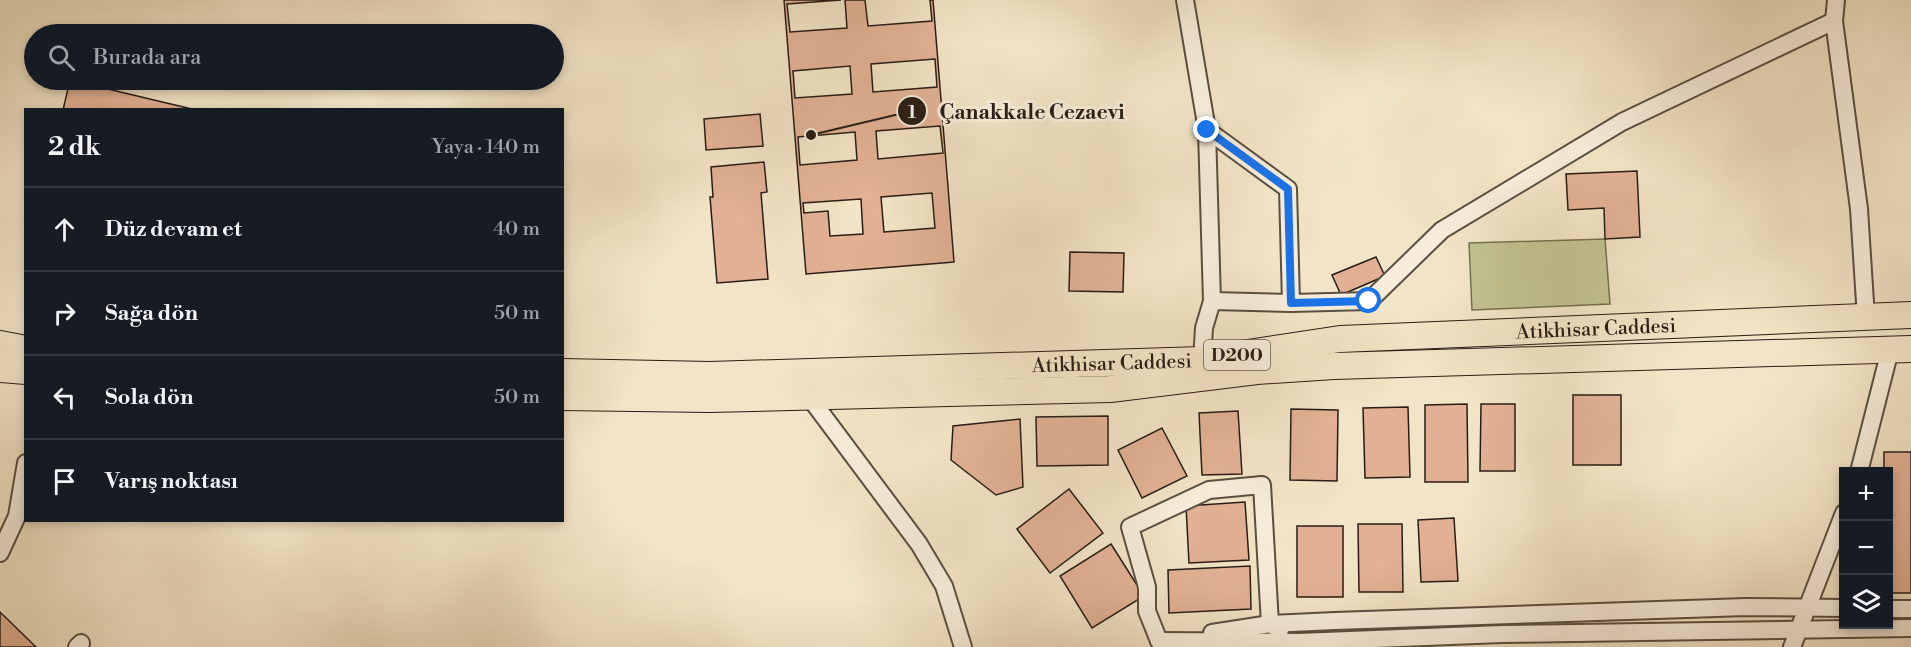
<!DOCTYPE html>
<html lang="tr">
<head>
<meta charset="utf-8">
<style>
  :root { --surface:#171b24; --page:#20242c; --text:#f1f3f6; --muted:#9ea1a6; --line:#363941 }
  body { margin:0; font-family:"Libre Bodoni",serif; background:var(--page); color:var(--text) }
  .controls { position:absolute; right:18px; bottom:18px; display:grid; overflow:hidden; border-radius:0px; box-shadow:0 3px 9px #0003 }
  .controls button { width:54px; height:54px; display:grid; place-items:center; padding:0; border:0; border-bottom:2px solid var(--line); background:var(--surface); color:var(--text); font:30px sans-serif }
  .stop { position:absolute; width:18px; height:18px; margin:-14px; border:4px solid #1a73e8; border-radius:50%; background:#fff }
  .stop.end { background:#1a73e8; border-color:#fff; box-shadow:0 2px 6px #0008 }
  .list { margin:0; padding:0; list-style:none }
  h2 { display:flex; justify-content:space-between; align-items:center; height:78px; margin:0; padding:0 24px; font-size:26px }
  h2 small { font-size:20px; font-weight:400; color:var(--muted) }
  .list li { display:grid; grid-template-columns:39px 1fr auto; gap:18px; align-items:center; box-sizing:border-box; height:84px; padding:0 24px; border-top:2px solid var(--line) }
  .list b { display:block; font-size:22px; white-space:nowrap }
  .list em { font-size:20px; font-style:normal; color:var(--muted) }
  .icon { flex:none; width:33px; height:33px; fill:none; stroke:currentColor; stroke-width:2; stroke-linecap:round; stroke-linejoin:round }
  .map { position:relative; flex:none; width:1911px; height:647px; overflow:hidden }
  .search { position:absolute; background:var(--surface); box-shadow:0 3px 9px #0003; left:24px; top:24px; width:540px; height:66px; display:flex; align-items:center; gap:15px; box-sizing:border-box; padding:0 21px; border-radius:33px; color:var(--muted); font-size:22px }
  .panel { position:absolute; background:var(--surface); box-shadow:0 3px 9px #0003; left:24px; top:108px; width:540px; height:414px; border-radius:0px }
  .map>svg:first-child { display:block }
</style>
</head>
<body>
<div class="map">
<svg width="1911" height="647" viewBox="0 0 1911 647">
  <rect width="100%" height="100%" fill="#f2e4c6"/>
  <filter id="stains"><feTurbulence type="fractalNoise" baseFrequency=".00333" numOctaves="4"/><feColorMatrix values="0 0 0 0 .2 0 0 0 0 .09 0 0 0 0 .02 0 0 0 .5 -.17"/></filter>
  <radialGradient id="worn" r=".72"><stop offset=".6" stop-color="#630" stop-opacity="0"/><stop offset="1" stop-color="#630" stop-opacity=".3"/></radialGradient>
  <polygon fill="#c2c290" stroke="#757052" stroke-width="1.5" points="1605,239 1610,304 1472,310 1469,243"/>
  <g fill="#e2b195" stroke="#281d15" stroke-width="1.5" fill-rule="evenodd">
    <path d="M784,0h57l-54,4 3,28 57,-4 -2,-28h20l3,26 64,-5 -2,-21h3l21,262 -148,12zM935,59l2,28 -64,5 -2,-28zM850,66l2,28 -57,4 -2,-27zM940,126l3,27 -65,6 -2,-28zM855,132l2,28 -57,5 -2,-28zM932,193l3,35 -51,4 -3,-35zM861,199l2,35 -33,2 -2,-25 -24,2 -1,-10z"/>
    <polygon points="70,80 196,110 63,110"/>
    <polygon points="760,114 763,146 706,150 704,119"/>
    <polygon points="764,162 767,192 761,193 768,279 717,283 710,197 713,197 711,167"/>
    <polygon points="1637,171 1640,237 1605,239 1604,208 1568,210 1566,174"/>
    <polygon points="1070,252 1124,253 1123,292 1069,291"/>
    <polygon points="1376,257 1385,276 1341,295 1332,275"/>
    <rect x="1573" y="395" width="48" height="70"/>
    <polygon points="1467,404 1468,482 1425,482 1425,405"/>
    <polygon points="1481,404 1515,404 1515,471 1480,471"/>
    <polygon points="1408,407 1410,477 1365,478 1363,408"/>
    <polygon points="1291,409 1338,410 1337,481 1290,480"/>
    <polygon points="1238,411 1242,474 1202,475 1199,413"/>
    <polygon points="1108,416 1108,465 1037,466 1036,417"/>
    <polygon points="1020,419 1023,487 996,495 951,460 953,426"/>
    <polygon points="1162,428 1187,476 1142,498 1118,450"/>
    <polygon points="1884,452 1911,452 1911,593 1888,593 1888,472 1884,472"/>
    <polygon points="1069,489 1103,533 1050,573 1017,529"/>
    <polygon points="1245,502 1249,560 1189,563 1186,506"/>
    <polygon points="1454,518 1458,581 1421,582 1418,520"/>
    <polygon points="1358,524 1402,524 1403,592 1359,592"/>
    <rect x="1297" y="526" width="46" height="71"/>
    <polygon points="1111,544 1144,596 1092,628 1060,576"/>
    <polygon points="1250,566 1251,609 1169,613 1168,570"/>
    <polygon points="0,612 36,647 0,647"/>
  </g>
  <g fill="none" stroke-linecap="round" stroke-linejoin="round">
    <defs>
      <g id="minor">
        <polyline points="1185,0 1207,130 1212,301"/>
        <polyline points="1836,0 1834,21 1859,209 1866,318"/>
        <polyline points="1291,303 1369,301 1442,230 1622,122 1834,21"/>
        <polyline points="1202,360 1204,328 1212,301 1291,303 1288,189 1207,130"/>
        <polyline points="810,398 919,544 944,586 963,647"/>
        <polyline points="1859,472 1890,350"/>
        <polyline points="0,553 17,516 26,463"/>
        <polyline points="1888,609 1911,609"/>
        <polyline points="1212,633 1270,624 1335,621 1746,607 1844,608"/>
        <polyline points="1159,641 1299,642 1502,634 1911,628"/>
        <polyline points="1159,641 1147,611 1147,587 1130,527 1209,490 1262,485 1270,624 1280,630"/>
        <polyline points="77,647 81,643"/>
        <polyline points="1792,647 1844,513"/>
      </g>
      <g id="highway">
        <polyline points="0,344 26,349"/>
        <polyline points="0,369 26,371"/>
        <path id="s1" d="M562,372l148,3 492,-15 138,-21 571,-24"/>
        <polyline points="562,397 709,399 1110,389 1257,371 1334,366 1911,349"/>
      </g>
    </defs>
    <use href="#minor" stroke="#5a4f41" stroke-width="20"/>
    <use href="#highway" stroke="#281d15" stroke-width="28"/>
    <use href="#minor" stroke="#f7edda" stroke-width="16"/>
    <use href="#highway" stroke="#f2e4c6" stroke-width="26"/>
  </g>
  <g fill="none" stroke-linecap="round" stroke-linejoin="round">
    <polyline stroke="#1a73e8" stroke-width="8" points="1207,130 1288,189 1291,303 1369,301"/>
  </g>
  <g text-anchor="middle" stroke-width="6" stroke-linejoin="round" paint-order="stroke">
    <rect fill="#f7edda" stroke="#665b50" stroke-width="1.5" x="1204" y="340" width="66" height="30" rx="4.5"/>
    <g font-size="18" font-weight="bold" fill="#281d15">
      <text x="1237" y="361">D200</text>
    </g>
    <g font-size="20" fill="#281d15" stroke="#f7edda">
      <text dy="7" stroke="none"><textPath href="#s1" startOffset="1036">Atikhisar Caddesi</textPath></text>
      <text dy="7" stroke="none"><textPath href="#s1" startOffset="550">Atikhisar Caddesi</textPath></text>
    </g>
  </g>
  <path fill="none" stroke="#281d15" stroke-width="2" d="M811 135L912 111"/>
  <g fill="#281d15" stroke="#f7edda" stroke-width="2">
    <circle cx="811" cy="135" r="6"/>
    <circle cx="912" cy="111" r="15"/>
  </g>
  <g font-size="18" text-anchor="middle" font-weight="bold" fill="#fff">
    <text x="912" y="118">1</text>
  </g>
  <g font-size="21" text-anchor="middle" font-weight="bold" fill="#281d15" stroke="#f7edda" stroke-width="6" stroke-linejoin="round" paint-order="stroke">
    <text x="1032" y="119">Çanakkale Cezaevi</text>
  </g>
  <rect width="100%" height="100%" filter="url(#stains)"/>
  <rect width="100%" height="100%" fill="url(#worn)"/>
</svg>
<div class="controls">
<button>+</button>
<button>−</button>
<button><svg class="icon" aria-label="layers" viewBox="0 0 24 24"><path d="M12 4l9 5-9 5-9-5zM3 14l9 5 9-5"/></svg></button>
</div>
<div class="stop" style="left:1369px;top:301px"></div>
<div class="stop end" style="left:1207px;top:130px"></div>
<div class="search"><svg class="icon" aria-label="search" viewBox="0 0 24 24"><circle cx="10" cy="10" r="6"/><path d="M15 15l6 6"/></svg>Burada ara</div>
<section class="panel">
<h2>2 dk<small>Yaya · 140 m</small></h2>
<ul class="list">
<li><svg class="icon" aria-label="ahead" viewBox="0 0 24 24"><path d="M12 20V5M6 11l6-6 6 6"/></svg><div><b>Düz devam et</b></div><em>40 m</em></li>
<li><svg class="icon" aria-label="right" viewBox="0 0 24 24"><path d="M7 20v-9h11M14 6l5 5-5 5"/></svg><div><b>Sağa dön</b></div><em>50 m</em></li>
<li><svg class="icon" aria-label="left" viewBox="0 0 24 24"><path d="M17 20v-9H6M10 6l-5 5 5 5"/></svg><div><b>Sola dön</b></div><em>50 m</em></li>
<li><svg class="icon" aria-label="arrive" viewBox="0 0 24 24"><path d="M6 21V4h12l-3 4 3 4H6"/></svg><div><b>Varış noktası</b></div></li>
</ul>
</section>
</div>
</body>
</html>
